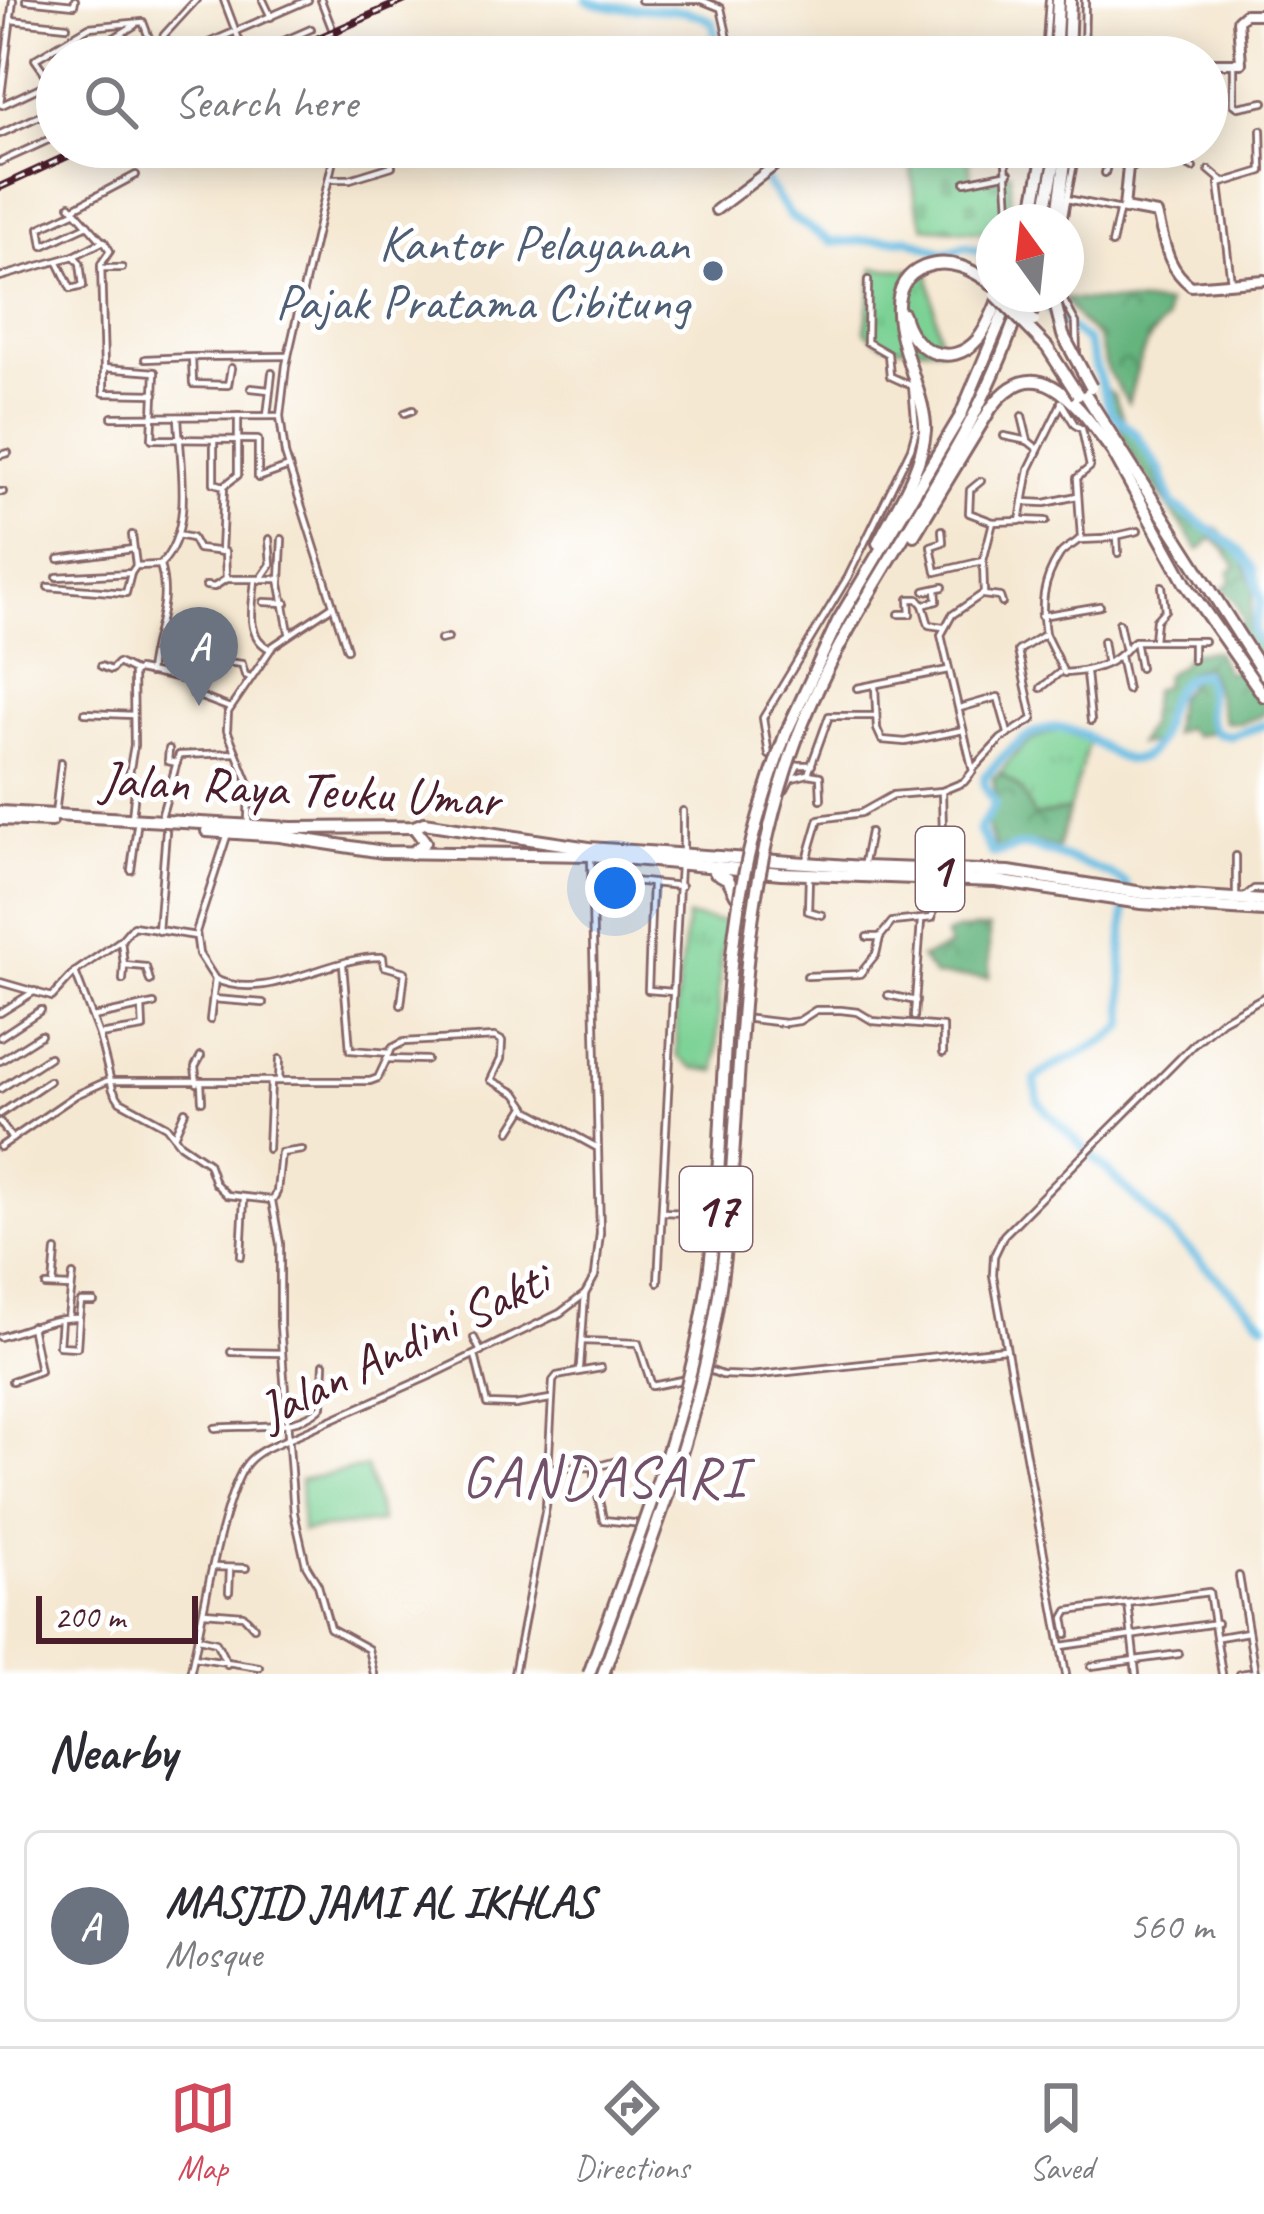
<!DOCTYPE html>
<html lang="en">
<head>
<meta charset="utf-8">
<style>
  :root { --surface:#fff; --page:#f7f7f7; --text:#2b2b33; --muted:#7c7c81; --line:#e1e1e2; --accent:#d1495b }
  body { margin:0; font-family:Caveat,sans-serif; background:var(--page); color:var(--text) }
  .compass { position:absolute; left:976px; top:204px; width:108px; height:108px; border-radius:50%; background:var(--surface); box-shadow:0 6px 30px #0003; rotate:345deg }
  .scale { position:absolute; left:36px; bottom:30px; width:162px; box-sizing:border-box; padding-left:12px; border:6px solid #4a1f2b; border-top:0; font-size:33px; line-height:42px; white-space:nowrap; color:#4a1f2b; -webkit-text-stroke:9px #fff; paint-order:stroke }
  .you { position:absolute; left:615px; top:888px; width:42px; height:42px; margin:-30px; border:9px solid #fff; border-radius:50%; background:#1a73e8; box-shadow:0 0 0 18px #1a73e833 }
  .badge { display:grid; place-items:center; width:78px; height:78px; border-radius:50%; background:var(--accent); color:#fff; font-size:39px; font-weight:700 }
  .pin { position:absolute; translate:-50% -99px; filter:drop-shadow(0 3px 6px #0008) }
  .pin::after { content:''; position:absolute; top:63px; width:42px; height:36px; background:inherit; clip-path:polygon(0 0,100% 0,50% 100%) }
  .list { margin:0; padding:0; list-style:none }
  h2 { display:flex; justify-content:space-between; align-items:center; height:156px; margin:0; padding:0 48px; font-size:51px }
  h2 small { font-size:39px; font-weight:400; color:var(--muted) }
  .list li { display:grid; grid-template-columns:78px 1fr auto; gap:36px; align-items:center; box-sizing:border-box; height:192px; margin:0 24px 24px; padding:0 24px; border:3px solid var(--line); border-radius:18px }
  .list b { display:block; font-size:45px; white-space:nowrap }
  .list p { margin:0; font-size:39px; white-space:nowrap; color:var(--muted) }
  .list em { font-size:39px; font-style:normal; color:var(--muted) }
  .icon { flex:none; width:66px; height:66px; fill:none; stroke:currentColor; stroke-width:2; stroke-linecap:round; stroke-linejoin:round }
  .map { position:relative; flex:none; width:1264px; height:1674px; overflow:hidden }
  .search { position:absolute; background:var(--surface); box-shadow:0 6px 30px #0003; left:36px; right:36px; top:36px; height:132px; display:flex; align-items:center; gap:30px; box-sizing:border-box; padding:0 42px; border-radius:66px; color:var(--muted); font-size:45px }
  .sheet { height:372px; background:var(--surface) }
  nav { display:flex; justify-content:space-around; align-items:center; box-sizing:border-box; height:168px; border-top:3px solid var(--line); background:var(--surface); font-size:33px; color:var(--muted) }
  nav a { display:grid; justify-items:center; gap:6px }
  nav .on { color:var(--accent) }
  .map>svg:first-child { display:block }
</style>
</head>
<body>
<div class="map">
<svg width="1264" height="1674" viewBox="0 0 1264 1674">
  <defs>
    <pattern id="grass-tufts" width="24" height="20" patternUnits="userSpaceOnUse" patternTransform="scale(3)"><rect width="24" height="20" fill="#7cd295"/><path d="M3 7l-1-3M5 7V3M7 7l1-3M15 17l-1-3M17 17v-4M19 17l1-3" fill="none" stroke="#6db481"/></pattern>
    <pattern id="forest-crowns" width="20" height="18" patternUnits="userSpaceOnUse" patternTransform="scale(3)"><rect width="20" height="18" fill="#65b47e"/><path d="M2 6a3 3 0 1 1 6 0M12 15a3 3 0 1 1 6 0" fill="none" stroke="#559267"/></pattern>
    <pattern id="cemetery-stones" width="16" height="16" patternUnits="userSpaceOnUse" patternTransform="scale(3)"><rect width="16" height="16" fill="#7cd295"/><path d="M2 7V4a2 2 0 0 1 4 0v3zM10 15v-3a2 2 0 0 1 4 0v3z" fill="#6db481"/></pattern>
  </defs>
  <rect width="100%" height="100%" fill="#fff"/>
  <filter id="ink" filterUnits="userSpaceOnUse"><feTurbulence type="fractalNoise" baseFrequency=".00833" numOctaves="2"/><feDisplacementMap in="SourceGraphic" scale="24" xChannelSelector="R" yChannelSelector="G"/><feConvolveMatrix kernelMatrix="1 2 1 2 8 2 1 2 1" color-interpolation-filters="sRGB"/></filter>
  <filter id="wash" filterUnits="userSpaceOnUse"><feTurbulence type="fractalNoise" baseFrequency=".004" numOctaves="4" result="noise"/><feDisplacementMap in="SourceGraphic" scale="48" xChannelSelector="R" yChannelSelector="G"/><feGaussianBlur stdDeviation="2.7" result="paint"/><feColorMatrix in="noise" values="0 0 0 0 0 0 0 0 0 0 0 0 0 0 0 0 0 1.4 0 .05"/><feComposite in="paint" operator="in"/></filter>
  <g filter="url(#wash)">
    <rect width="100%" height="100%" fill="#f5e8d2"/>
    <g fill="url(#grass-tufts)" stroke="#637860" stroke-width="3">
      <path d="M874,268l54,3 13,76c-27,0 -56,5 -76,-16z"/>
      <path d="M1062,730l27,12 -20,68 -35,6 -13,-26 -21,-17c18,-24 32,-38 62,-43z"/>
      <polygon points="687,917 727,922 721,955 716,1071 694,1068 677,1056 676,1006"/>
    </g>
    <g fill="url(#forest-crowns)" stroke="#586a54" stroke-width="3">
      <path d="M1064,299l103,5 -1,17c-26,20 -29,52 -38,82l-21,-33 -9,-32 -19,-18z"/>
      <polygon points="1100,383 1114,395 1125,422 1153,465 1168,503 1183,515 1219,530 1240,552 1254,588 1249,627 1252,635 1264,641 1264,665 1246,657 1235,635 1243,619 1235,601 1223,589 1231,582 1229,572 1236,567 1226,550 1212,538 1199,550 1131,454"/>
      <path d="M1216,651l10,21 24,-1v21l14,-1v24l-24,8 -16,-1 -14,-48 -6,-8c-40,10 -30,52 -51,77l-15,1 9,-18 6,-36 11,-5 1,-10 16,-10 8,-13z"/>
      <polygon points="1198,675 1206,678 1210,732 1194,736 1185,728 1172,734 1177,697"/>
      <polygon points="1000,773 1021,790 1034,816 1069,810 1058,848 1037,843 996,849 985,820 997,807 993,778"/>
      <polygon points="989,928 989,978 934,976 921,958 949,947 946,935 957,930"/>
    </g>
    <polygon fill="url(#cemetery-stones)" stroke="#637860" stroke-width="3" points="908,147 968,147 971,181 1010,172 1010,200 1022,211 1019,222 994,222 994,233 924,227 916,205"/>
    <polygon fill="#7cd295" stroke="#637860" stroke-width="3" points="366,1467 381,1522 302,1531 300,1480"/>
    <g fill="none" stroke-linecap="round" stroke-linejoin="round">
      <g stroke="#63bae0" stroke-width="9">
        <path d="M587,0c35,16 104,0 126,24l8,33"/>
        <polyline points="742,147 790,216 832,242 907,239 943,253 967,247 994,256"/>
        <polyline points="1036,294 1059,320 1087,341 1111,413 1136,434 1161,472 1172,504 1237,548 1253,568 1261,601 1253,632 1258,641 1264,642"/>
        <path d="M1264,725l-33,11 -15,-3c-16,-18 -2,-42 -13,-60 -54,10 -27,70 -63,85 -34,13 -59,-54 -113,-21 -16,10 -29,26 -42,39l-1,8 11,20 -16,26 13,23c13,1 23,-9 37,-7 14,3 89,29 97,38l-4,71 3,69c-25,28 -79,38 -90,57l3,19 10,13 216,210"/>
      </g>
    </g>
  </g>
  <g filter="url(#ink)">
    <g fill="none" stroke-linecap="round" stroke-linejoin="round">
      <defs>
        <g id="street">
          <polyline points="26,0 74,5 75,0"/>
          <polyline points="224,0 245,56"/>
          <polyline points="263,0 271,17"/>
          <polyline points="321,0 343,57"/>
          <polyline points="641,0 700,0"/>
          <polyline points="701,0 721,8 732,57"/>
          <polyline points="11,20 67,26"/>
          <polyline points="83,57 135,25"/>
          <polyline points="154,57 164,35 196,0"/>
          <polyline points="176,57 308,0"/>
          <polyline points="247,57 311,29"/>
          <polyline points="1045,57 1049,0"/>
          <polyline points="1084,57 1085,0"/>
          <polyline points="1234,65 1234,104 1238,107 1264,102"/>
          <polyline points="57,90 35,59 89,27 143,22 151,43 132,57"/>
          <polyline points="1213,91 1214,64"/>
          <polyline points="0,104 13,0"/>
          <polyline points="2,105 51,82"/>
          <polyline points="0,134 57,108"/>
          <polyline points="336,147 286,365 280,416 285,454 347,649"/>
          <polyline points="756,147 769,167"/>
          <polyline points="1005,147 1009,210"/>
          <polyline points="1077,147 1067,199 1126,211"/>
          <polyline points="1116,147 1117,160 1126,167"/>
          <polyline points="1162,152 1193,168"/>
          <polyline points="1098,157 1099,162 1108,162"/>
          <polyline points="0,162 57,136"/>
          <polyline points="133,164 159,147"/>
          <polyline points="1209,170 1222,181"/>
          <polyline points="1105,173 1108,162 1117,160"/>
          <polyline points="330,179 350,179 392,166"/>
          <polyline points="965,182 1009,173"/>
          <polyline points="70,205 102,241"/>
          <polyline points="74,208 136,175"/>
          <polyline points="76,211 40,228 43,246 88,225"/>
          <polyline points="1063,222 1067,199"/>
          <polyline points="1112,244 1119,212"/>
          <polyline points="59,264 71,289 83,286 80,263 74,256"/>
          <polyline points="101,268 122,268"/>
          <polyline points="0,277 74,256 104,241 110,251 101,264 104,368 155,372 152,439 258,440 258,478 289,467"/>
          <polyline points="1231,282 1219,184 1262,171 1261,130"/>
          <polyline points="1060,294 1076,323 1077,355"/>
          <polyline points="145,359 192,357"/>
          <polyline points="104,368 104,393 155,394"/>
          <polyline points="231,368 228,385 193,384 192,357 288,356"/>
          <polyline points="251,388 269,390"/>
          <polyline points="405,413 413,410"/>
          <polyline points="267,416 272,373"/>
          <polyline points="1022,416 1028,441 1038,449"/>
          <polyline points="112,417 280,416"/>
          <polyline points="1004,436 1028,441"/>
          <polyline points="214,441 214,483 224,486"/>
          <polyline points="0,455 8,453"/>
          <polyline points="981,481 970,490 969,513 993,522 1020,521 1029,469 1061,404"/>
          <polyline points="0,492 3,492"/>
          <polyline points="1023,502 1045,503 1077,496"/>
          <polyline points="1021,520 1046,521"/>
          <polyline points="942,530 943,542 931,546 936,572 983,561"/>
          <polyline points="132,535 136,565"/>
          <polyline points="177,535 192,538 198,549 225,552 226,579"/>
          <polyline points="1117,536 1118,553"/>
          <polyline points="1080,540 1103,539 1138,531"/>
          <polyline points="221,552 224,486 238,475 238,416"/>
          <polyline points="59,559 133,549"/>
          <polyline points="57,577 131,573 136,566 160,565"/>
          <path d="M255,580c-2,25 -11,56 15,69"/>
          <polyline points="260,580 271,564 269,539"/>
          <polyline points="280,581 282,539"/>
          <polyline points="206,586 214,587 226,579 279,579 289,632"/>
          <polyline points="48,587 126,593 131,573"/>
          <polyline points="925,591 943,587"/>
          <polyline points="983,595 1000,597 1002,603"/>
          <polyline points="264,602 286,603"/>
          <polyline points="923,605 929,625 943,627"/>
          <polyline points="899,614 910,614 909,599 918,599 923,605 937,601 936,589"/>
          <polyline points="1041,616 1100,606"/>
          <polyline points="1119,623 1124,647"/>
          <polyline points="199,625 191,681 196,684 193,694 230,708"/>
          <path d="M1045,634l19,39c20,-1 42,-5 57,-19 5,-4 8,-10 14,-13h69"/>
          <polyline points="440,640 448,638"/>
          <polyline points="1154,640 1156,620 1165,610 1162,586"/>
          <polyline points="1103,641 1106,660"/>
          <polyline points="1135,641 1140,668"/>
          <polyline points="1120,656 1127,690"/>
          <polyline points="194,658 242,664 245,675 250,677"/>
          <polyline points="1193,660 1193,641"/>
          <polyline points="101,666 111,670 118,663 134,671"/>
          <path d="M149,673c4,-43 23,-66 11,-108 35,-35 20,-102 18,-148"/>
          <polyline points="1086,673 1091,721"/>
          <polyline points="875,686 877,729 882,740 905,742 963,730"/>
          <polyline points="857,688 948,670"/>
          <polyline points="1041,688 1059,673"/>
          <polyline points="960,708 998,697 1008,733"/>
          <polyline points="85,713 133,715"/>
          <polyline points="169,749 168,761 177,763"/>
          <polyline points="812,765 798,765 769,755 763,718 848,577 911,448 916,430 912,386 890,376 888,354 867,342 868,280"/>
          <path d="M974,768l27,-29 32,-20 -15,-68 27,-17c-5,-30 -2,-53 14,-78 5,-9 16,-10 22,-19l-4,-59 13,-11 -8,-38 -7,-4 -14,-23"/>
          <polyline points="808,774 820,776 821,799"/>
          <polyline points="793,778 808,774 829,716 876,716"/>
          <polyline points="785,790 798,765"/>
          <polyline points="942,791 943,835"/>
          <polyline points="55,815 61,762"/>
          <polyline points="132,818 135,789 128,780 134,745 133,673 138,670 191,681"/>
          <polyline points="160,821 179,755 236,753"/>
          <polyline points="248,821 249,784 227,730 228,712 273,646 331,607"/>
          <polyline points="683,853 683,811"/>
          <polyline points="1236,856 1236,899"/>
          <polyline points="807,860 819,819 861,813 893,795 942,791 964,782 973,771 941,635 952,615 984,593 983,561 993,522"/>
          <polyline points="863,867 870,832"/>
          <polyline points="131,870 137,826"/>
          <polyline points="593,877 681,886"/>
          <polyline points="809,877 808,911 822,915"/>
          <polyline points="652,884 648,990 673,992"/>
          <polyline points="1243,898 1254,889 1264,889"/>
          <polyline points="158,931 166,831"/>
          <polyline points="867,937 880,937 892,922 932,918 938,884"/>
          <polyline points="121,940 124,965 146,967 150,981"/>
          <polyline points="343,965 350,1050 390,1053"/>
          <polyline points="75,972 99,1035 113,1090 120,1101 166,1126 180,1144 208,1163 215,1183 227,1195 271,1200"/>
          <polyline points="807,976 860,974 876,954 880,937"/>
          <path d="M215,979c52,25 114,-24 168,-22l1,9 21,6 -4,33"/>
          <polyline points="123,980 124,965"/>
          <polyline points="0,982 52,997 75,972 121,940 133,926 196,936"/>
          <polyline points="888,995 916,1001"/>
          <polyline points="213,999 263,1003"/>
          <polyline points="0,1013 35,991"/>
          <polyline points="93,1017 154,1004"/>
          <polyline points="914,1017 921,921"/>
          <polyline points="742,1018 785,1023 799,1021 816,1010 841,1010 858,1012 873,1021 943,1027 943,1053"/>
          <polyline points="210,1020 215,979 199,954 196,932 228,833"/>
          <polyline points="99,1035 143,1028 142,1007"/>
          <polyline points="0,1037 41,1010"/>
          <polyline points="387,1059 427,1060"/>
          <polyline points="0,1061 41,1035"/>
          <polyline points="279,1080 280,1059"/>
          <polyline points="197,1083 195,1067 201,1056"/>
          <polyline points="201,1083 202,1101"/>
          <polyline points="0,1089 49,1057"/>
          <polyline points="0,1114 49,1081"/>
          <polyline points="0,1122 12,1139"/>
          <polyline points="510,1131 525,1107"/>
          <polyline points="174,1136 185,1111"/>
          <polyline points="0,1147 76,1095 107,1081 370,1081 378,1078 392,1048 404,1042 495,1037 502,1041 501,1059 491,1080 517,1094 528,1110 596,1147"/>
          <polyline points="268,1149 271,1081"/>
          <polyline points="302,1150 281,1153 277,1192 272,1201 280,1244 280,1325 294,1513 306,1565 318,1585 330,1628 368,1649 374,1674"/>
          <polyline points="663,1212 712,1214"/>
          <polyline points="690,1213 692,1192"/>
          <polyline points="241,1256 244,1199"/>
          <polyline points="658,1282 680,865"/>
          <polyline points="46,1286 71,1287"/>
          <polyline points="53,1286 56,1251"/>
          <polyline points="68,1318 73,1275"/>
          <polyline points="79,1318 81,1302 94,1302"/>
          <path d="M0,1337c25,-7 53,-20 79,-19l-2,29 -18,-1 2,-26"/>
          <polyline points="474,1338 481,1352"/>
          <polyline points="582,1341 638,1343 652,1386 687,1379"/>
          <polyline points="231,1352 282,1353"/>
          <polyline points="475,1355 487,1404 515,1405 550,1399"/>
          <polyline points="709,1370 722,1375 750,1376 1005,1349"/>
          <polyline points="578,1372 601,1368"/>
          <polyline points="12,1381 40,1371 31,1326"/>
          <path d="M215,1428c32,-3 85,3 107,-22l2,-42"/>
          <path d="M595,1467c-1,21 5,33 8,53l50,5"/>
          <polyline points="549,1468 595,1467 617,1461"/>
          <polyline points="214,1567 246,1568"/>
          <polyline points="1239,1576 1255,1672 1240,1674"/>
          <polyline points="229,1592 230,1570"/>
          <polyline points="1128,1603 1136,1674"/>
          <polyline points="204,1612 243,1615 254,1627"/>
          <polyline points="1067,1634 1064,1618 1068,1611 1209,1592 1222,1674"/>
          <polyline points="1219,1637 1248,1632"/>
          <polyline points="199,1638 216,1642 227,1664"/>
          <polyline points="1062,1646 1217,1623"/>
          <polyline points="194,1657 259,1667"/>
          <polyline points="1091,1666 1179,1654"/>
          <path d="M190,1674c11,-45 32,-182 58,-212 11,-12 28,-18 42,-24l142,-63 128,-62 25,-19 10,-18 5,-43 -9,-375"/>
          <polyline points="514,1674 546,1507 553,1381 557,1376 578,1372 580,1367 585,1294"/>
          <polyline points="1066,1674 993,1275 994,1256 1004,1235 1195,1043 1222,1020 1264,997"/>
        </g>
        <g id="secondary">
          <polyline points="1207,63 1241,63 1238,20 1245,14 1264,14"/>
          <path d="M1164,147l-4,6 -32,14 -4,41 33,6c8,28 9,53 34,72l73,-6"/>
          <polyline points="716,210 799,147"/>
        </g>
        <g id="highway">
          <polyline points="1055,57 1058,0"/>
          <polyline points="1068,57 1070,0"/>
          <polyline points="1031,222 1045,147"/>
          <polyline points="1043,222 1058,147"/>
          <polyline points="1057,222 1067,147"/>
          <path d="M903,314c7,36 47,57 75,25 10,-12 16,-30 23,-45"/>
          <polyline points="1084,392 1264,674"/>
          <polyline points="1114,454 1185,583 1264,696"/>
          <path d="M914,535l77,-127c51,-68 93,8 126,49"/>
          <path d="M878,543c17,-34 44,-73 47,-112 3,-45 -62,-139 -1,-164 26,-10 49,3 70,18"/>
          <polyline points="786,733 838,621 960,417 1008,303"/>
          <path d="M797,738c59,-156 180,-282 226,-444"/>
          <polyline points="0,812 292,828 414,827 424,823 589,848 863,867 1009,872 1143,893 1264,901"/>
          <polyline points="0,819 51,821"/>
          <polyline points="207,831 280,836 383,852 591,855 781,873 996,881 1141,903 1264,911"/>
          <polyline points="412,853 425,842 414,827"/>
          <polyline points="715,872 728,879 736,895"/>
        </g>
      </defs>
      <use href="#street" stroke="#866565" stroke-width="10"/>
      <use href="#secondary" stroke="#866565" stroke-width="14"/>
      <use href="#highway" stroke="#866565" stroke-width="16"/>
      <use href="#street" stroke="#fff" stroke-width="4.5"/>
      <use href="#secondary" stroke="#fff" stroke-width="8"/>
      <use href="#highway" stroke="#fff" stroke-width="10"/>
      <defs>
        <g id="rail">
          <polyline points="276,57 405,0"/>
          <polyline points="0,187 87,147"/>
        </g>
      </defs>
      <use href="#rail" stroke="#4a1f2b" stroke-width="8"/>
      <use href="#rail" stroke="#fff" stroke-width="3" stroke-dasharray="9" stroke-linecap="butt"/>
      <defs>
        <g id="highway-bridge">
          <polyline points="995,294 1047,347 1078,395"/>
          <polyline points="1006,294 1034,321"/>
          <polyline points="1053,294 1063,335 1091,387"/>
          <path d="M589,1674c46,-129 100,-257 119,-392 17,-124 11,-250 30,-373 9,-61 27,-119 48,-176"/>
          <path d="M603,1674c46,-129 100,-257 118,-394 26,-190 7,-357 76,-542"/>
        </g>
      </defs>
      <use href="#highway-bridge" stroke="#866565" stroke-width="16" stroke-linecap="butt"/>
      <use href="#highway-bridge" stroke="#fff" stroke-width="10"/>
    </g>
  </g>
  <circle fill="#5c6f8a" stroke="#fff" stroke-width="4.5" cx="713" cy="271" r="12"/>
  <g text-anchor="middle" stroke-width="10" stroke-linejoin="round" paint-order="stroke">
    <g fill="#fff" stroke="#80626b" stroke-width="3">
      <rect x="916" y="827" width="48" height="84" rx="9"/>
      <rect x="680" y="1167" width="72" height="84" rx="9"/>
    </g>
    <g font-size="48" font-weight="bold" fill="#4a1f2b">
      <text x="940" y="886">1</text>
      <text x="716" y="1226">17</text>
    </g>
    <g font-size="51" fill="#4e5e75" stroke="#fff" text-anchor="end">
      <text x="689" y="260">Kantor Pelayanan<tspan x="689" dy="59">Pajak Pratama Cibitung</tspan></text>
    </g>
    <g font-size="51" fill="#4a1f2b" stroke="#fff">
      <text transform="translate(300 788) rotate(3)" y="18">Jalan Raya Teuku Umar</text>
      <text transform="translate(403 1344) rotate(-26)" y="18">Jalan Andini Sakti</text>
    </g>
    <g font-size="57" letter-spacing="3" fill="#72516b" stroke="#fff">
      <text x="604" y="1496">GANDASARI</text>
    </g>
  </g>
</svg>
<svg class="compass" viewBox="-18 -18 36 36"><path d="M0-13l5 13h-10z" fill="#e53935"/><path d="M0 13l5-13h-10z" fill="#7c7c81"/></svg>
<div class="scale">200 m</div>
<div class="you"></div>
<div class="pin badge" style="left:199px;top:706px;background:#6b7280">A</div>
<div class="search"><svg class="icon" aria-label="search" viewBox="0 0 24 24"><circle cx="10" cy="10" r="6"/><path d="M15 15l6 6"/></svg>Search here</div>
</div>
<section class="sheet">
<h2>Nearby<small></small></h2>
<ul class="list">
<li><span class="badge" style="background:#6b7280">A</span><div><b>MASJID JAMI AL IKHLAS</b><p>Mosque</p></div><em>560 m</em></li>
</ul>
</section>
<nav>
<a class="on"><svg class="icon" aria-label="map" viewBox="0 0 24 24"><path d="M3 6l6-2 6 2 6-2v14l-6 2-6-2-6 2zM9 4v14M15 6v14"/></svg>Map</a>
<a><svg class="icon" aria-label="directions" viewBox="0 0 24 24"><path d="M12 3l9 9-9 9-9-9zM9 14v-3h6M13 9l2 2-2 2"/></svg>Directions</a>
<a><svg class="icon" aria-label="saved" viewBox="0 0 24 24"><path d="M7 4h10v16l-5-4-5 4z"/></svg>Saved</a>
</nav>
</body>
</html>
